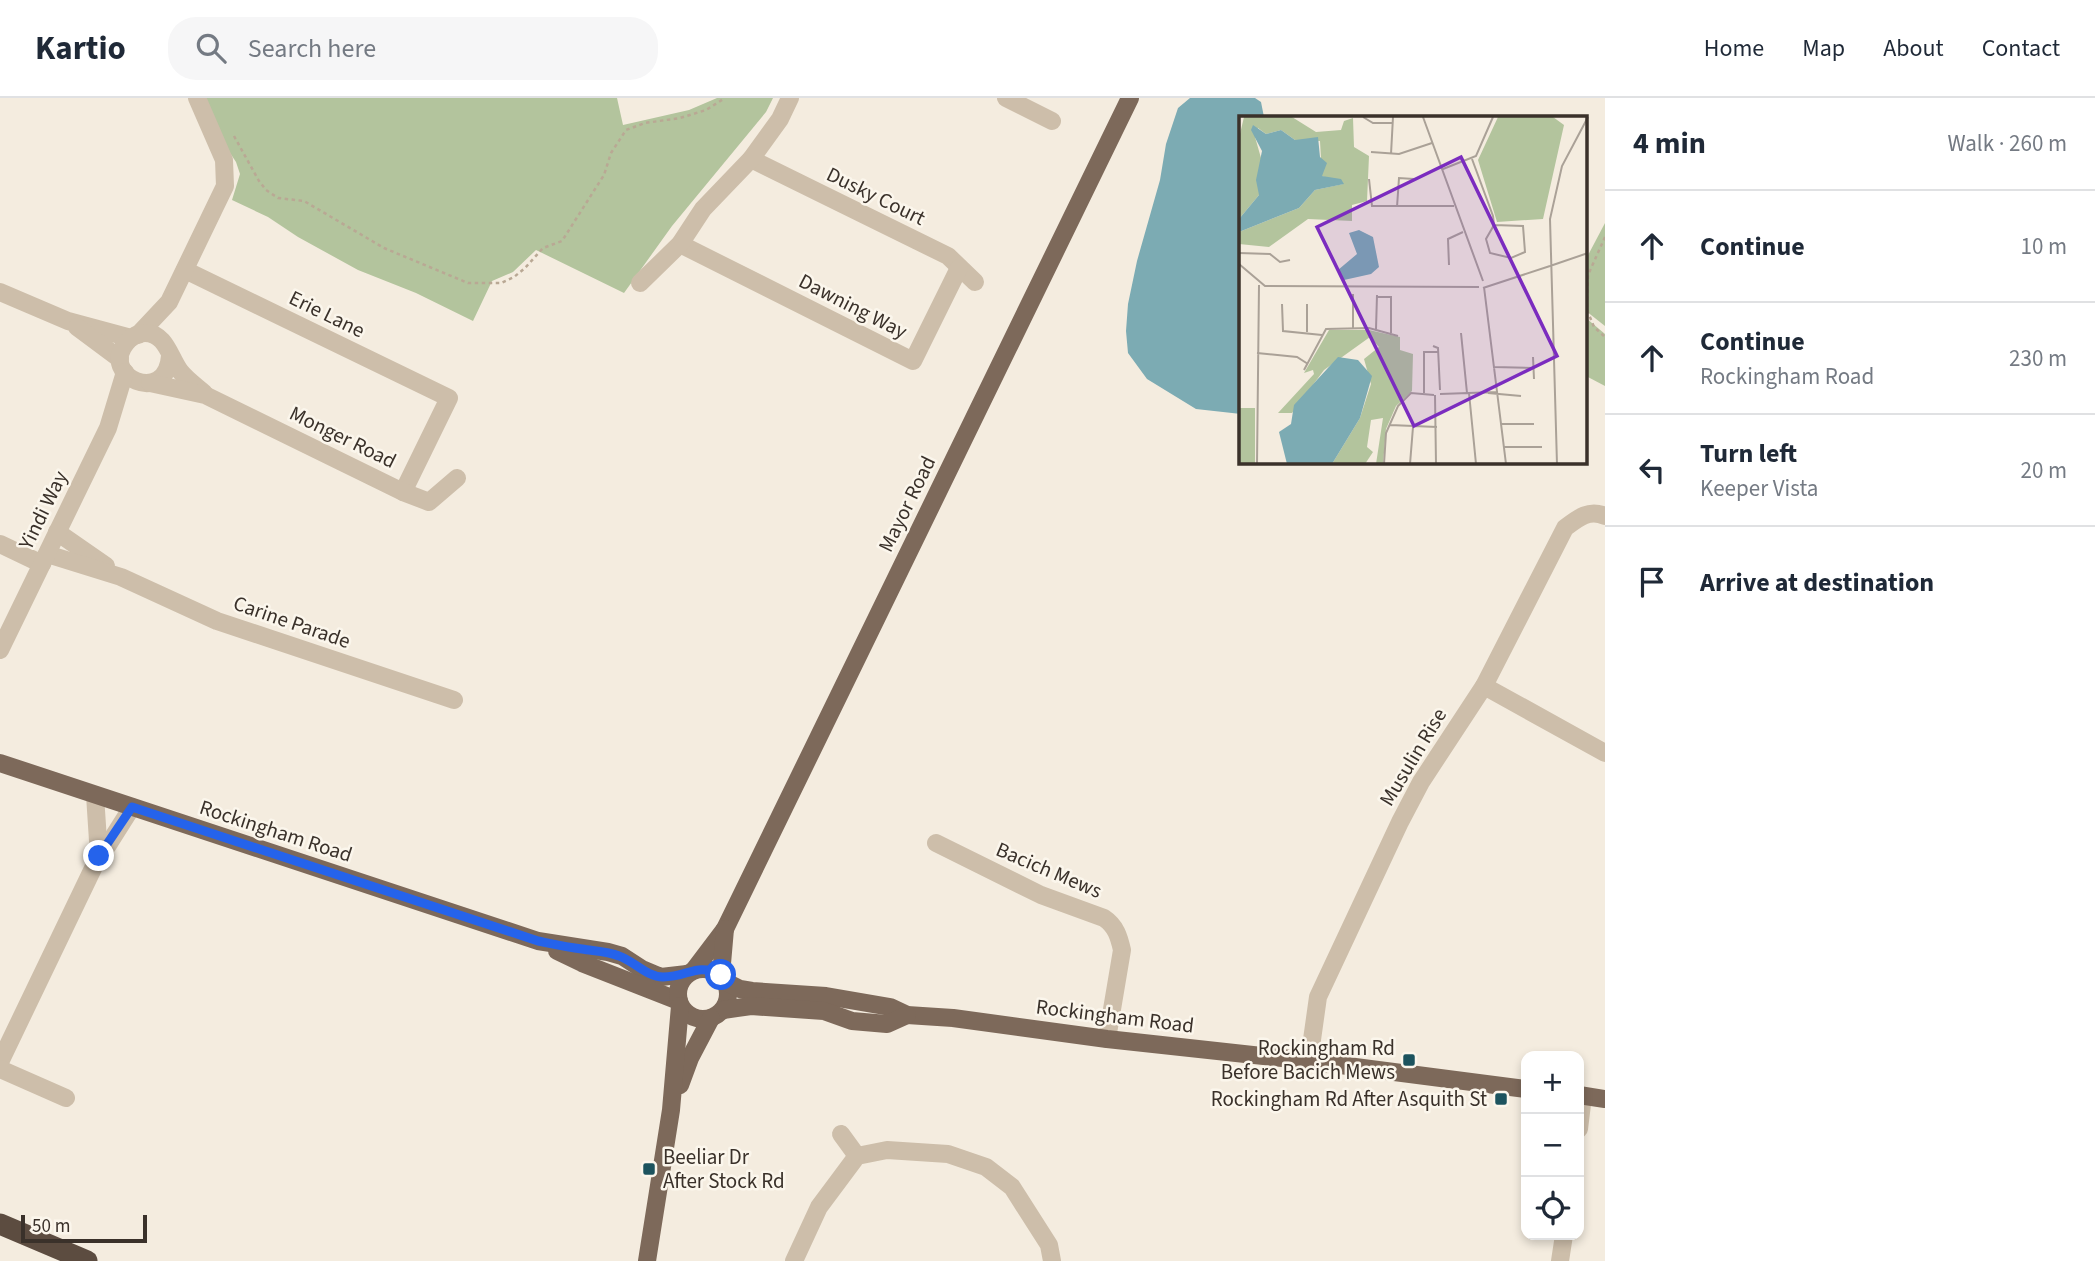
<!DOCTYPE html>
<html lang="en">
<head>
<meta charset="utf-8">
<style>
  :root { --surface:#fff; --page:#f6f6f7; --text:#1f2937; --muted:#747a83; --line:#e0e1e3 }
  body { margin:0; font-family:"Source Sans 3",sans-serif; background:var(--page); color:var(--text) }
  .controls { position:absolute; right:21px; bottom:21px; display:grid; overflow:hidden; border-radius:14px; box-shadow:0 4px 10px #0003 }
  .controls button { width:63px; height:63px; display:grid; place-items:center; padding:0; border:0; border-bottom:2px solid var(--line); background:var(--surface); color:var(--text); font:35px sans-serif }
  .scale { position:absolute; left:21px; bottom:18px; width:126px; box-sizing:border-box; padding-left:7px; border:4px solid #3a312a; border-top:0; font-size:19px; line-height:24px; white-space:nowrap; color:#3a312a; -webkit-text-stroke:5px #fbf6ec; paint-order:stroke }
  .stop { position:absolute; width:21px; height:21px; margin:-16px; border:5px solid #2563eb; border-radius:50%; background:#fff }
  .stop.end { background:#2563eb; border-color:#fff; box-shadow:0 2px 7px #0008 }
  .list { margin:0; padding:0; list-style:none }
  h2 { display:flex; justify-content:space-between; align-items:center; height:91px; margin:0; padding:0 28px; font-size:30px }
  h2 small { font-size:23px; font-weight:400; color:var(--muted) }
  .list li { display:grid; grid-template-columns:46px 1fr auto; gap:21px; align-items:center; box-sizing:border-box; height:112px; padding:0 28px; border-top:2px solid var(--line) }
  .list b { display:block; font-size:26px; white-space:nowrap }
  .list p { margin:0; font-size:23px; white-space:nowrap; color:var(--muted) }
  .list em { font-size:23px; font-style:normal; color:var(--muted) }
  .icon { flex:none; width:38px; height:38px; fill:none; stroke:currentColor; stroke-width:2; stroke-linecap:round; stroke-linejoin:round }
  .map { position:relative; flex:none; width:1605px; height:1163px; overflow:hidden }
  header { display:flex; align-items:center; gap:42px; box-sizing:border-box; height:98px; padding:0 35px; background:var(--surface); border-bottom:2px solid var(--line) }
  header strong { font-size:33px }
  nav { display:flex; gap:38px; margin-inline-start:auto; font-size:24px }
  .search { width:490px; height:63px; background:var(--page); display:flex; align-items:center; gap:18px; box-sizing:border-box; padding:0 24px; border-radius:28px; color:var(--muted); font-size:26px }
  main { display:flex }
  aside { flex:1; background:var(--surface) }
  .map>svg:first-child { display:block }
</style>
</head>
<body>
<header>
<strong>Kartio</strong>
<div class="search"><svg class="icon" aria-label="search" viewBox="0 0 24 24"><circle cx="10" cy="10" r="6"/><path d="M15 15l6 6"/></svg>Search here</div>
<nav><a>Home</a><a>Map</a><a>About</a><a>Contact</a></nav>
</header>
<main>
<div class="map">
<svg width="1605" height="1163" viewBox="0 0 1605 1163">
  <rect width="100%" height="100%" fill="#f4ecdf"/>
  <g fill="#b3c49d">
    <polygon points="205,0 617,0 623,27 689,12 717,0 773,0 766,14 672,128 624,195 536,152 513,174 492,183 473,223 416,195 358,172 298,139 268,119 232,102 240,76 236,64 228,52"/>
    <polygon points="1605,125 1605,228 1586,213 1586,161"/>
    <polygon points="1586,220 1605,236 1605,288 1586,278"/>
  </g>
  <polygon fill="#7cabb3" points="1190,0 1255,0 1261,4 1264,19 1241,19 1241,316 1196,311 1147,281 1128,255 1126,233 1128,206 1137,163 1160,82 1166,46 1178,10"/>
  <g fill="none" stroke-linecap="round" stroke-linejoin="round">
    <g stroke="#b9a894" stroke-width="2.5" stroke-dasharray="3.5 3.5" stroke-linecap="butt">
      <polyline points="234,38 259,83 266,92 278,100 304,103 384,150 468,185 501,185 514,179 525,170 543,150 562,143 604,77 611,55 626,32 645,25 680,20 706,12 725,0"/>
      <polyline points="1605,139 1588,177 1587,212 1594,229 1605,239"/>
    </g>
    <g stroke="#cdbeaa" stroke-width="18">
      <polyline points="1006,0 1052,23"/>
      <polyline points="751,61 948,158 975,184"/>
      <polyline points="680,146 913,263 959,170"/>
      <polyline points="185,172 449,300 403,394"/>
      <polyline points="640,185 680,146 703,111 751,61 780,21 790,0"/>
      <polyline points="0,194 68,223 131,240"/>
      <polyline points="77,229 120,261"/>
      <polyline points="138,237 169,204 225,88 224,62 197,0"/>
      <path d="M170,258c-4,51 -71,20 -44,-13 5,-6 12,-10 19,-10 21,0 25,25 35,38 6,8 16,15 24,22"/>
      <polyline points="150,285 205,297 403,394 429,404 457,380"/>
      <polyline points="57,434 106,468"/>
      <polyline points="0,446 42,466"/>
      <polyline points="47,456 121,479 217,523 454,602"/>
      <polyline points="0,552 108,330 125,274"/>
      <polyline points="1484,588 1605,655"/>
      <polyline points="95,697 99,758"/>
      <path d="M936,745l105,52 63,23c12,8 15,19 18,32l-15,89"/>
      <path d="M1309,963l9,-64 82,-175 21,-40 63,-96 81,-158c13,-10 24,-19 40,-12"/>
      <polyline points="0,964 99,758 108,747 132,709"/>
      <polyline points="0,971 66,1000"/>
      <polyline points="1579,1031 1583,998"/>
      <polyline points="841,1036 857,1058"/>
      <polyline points="794,1163 819,1109 857,1058 887,1052 948,1056 986,1069 1012,1089 1049,1147 1052,1163"/>
      <polyline points="1560,1163 1564,1137"/>
    </g>
    <g stroke="#7d695a" stroke-width="18">
      <polyline points="0,665 538,843 608,854 622,858 642,871 661,879 687,876"/>
      <polyline points="557,853 582,865 679,903"/>
      <circle cx="703" cy="896" r="25"/>
      <polyline points="694,872 725,831 1130,0"/>
      <polyline points="721,877 725,831"/>
      <polyline points="726,884 740,891 752,893 826,898 890,909 907,917 953,920 1107,941 1309,963 1526,991"/>
      <polyline points="723,912 751,908 824,913 852,923 887,926 907,917"/>
      <polyline points="680,987 690,960 711,920"/>
      <polyline points="1579,997 1605,1001"/>
      <polyline points="647,1163 671,1012 680,908"/>
    </g>
    <polyline stroke="#5c4c40" stroke-width="21" points="0,1126 87,1163"/>
  </g>
  <g fill="none" stroke-linecap="round" stroke-linejoin="round">
    <path stroke="#2563eb" stroke-width="9" d="M99,758l33,-49 406,134c15,3 29,6 44,8 12,2 25,2 37,7 15,5 28,21 44,21 26,0 33,-15 58,-2"/>
  </g>
  <g fill="#1c535e" stroke="#fbf6ec" stroke-width="2.5">
    <rect x="1402" y="955" width="14" height="14" rx="3.5"/>
    <rect x="1494" y="994" width="14" height="14" rx="3.5"/>
    <rect x="642" y="1064" width="14" height="14" rx="3.5"/>
  </g>
  <g text-anchor="middle" stroke-width="5" stroke-linejoin="round" paint-order="stroke">
    <g font-size="21" fill="#3a312a" stroke="#fbf6ec">
      <text transform="translate(876 98) rotate(26)" y="7">Dusky Court</text>
      <text transform="translate(853 208) rotate(27)" y="7">Dawning Way</text>
      <text transform="translate(327 216) rotate(26)" y="7">Erie Lane</text>
      <text transform="translate(343 339) rotate(26)" y="7">Monger Road</text>
      <text transform="translate(907 406) rotate(-64)" y="7">Mayor Road</text>
      <text transform="translate(43 412) rotate(-64)" y="7">Yindi Way</text>
      <text transform="translate(292 524) rotate(19)" y="7">Carine Parade</text>
      <text transform="translate(1413 659) rotate(-59)" y="7">Musulin Rise</text>
      <text transform="translate(276 733) rotate(18)" y="7">Rockingham Road</text>
      <text transform="translate(1049 772) rotate(23)" y="7">Bacich Mews</text>
      <text transform="translate(1115 918) rotate(7)" y="7">Rockingham Road</text>
    </g>
    <g font-size="21" fill="#3a312a" stroke="#fbf6ec" text-anchor="end">
      <text x="1395" y="957">Rockingham Rd<tspan x="1395" dy="24">Before Bacich Mews</tspan></text>
      <text x="1487" y="1008">Rockingham Rd After Asquith St</text>
      <text x="663" y="1066" text-anchor="start">Beeliar Dr<tspan x="663" dy="24">After Stock Rd</tspan></text>
    </g>
  </g>
  <g transform="translate(1239 18)">
    <rect width="348" height="348" fill="#f4ecdf"/>
    <path d="M5,1h48l24,15 25,-2 3,-9 9,-3 1,29 15,9 -2,45 -15,4v16l-44,-2 -39,28 -30,-3v-12l60,-24 16,-18 28,-6 -21,-8 -2,-35 -25,-1 -14,-10 -15,4 -8,-6 -3,9 8,28 -4,30 -20,24v-81zM259,1h55l11,8 -21,94 -46,3 -19,-62zM90,214h40l31,7v13l13,4 -1,37 -16,15 -10,23 -3,35h-7l7,-46 -12,2 -4,27 6,5 -8,12h-33l28,-46 11,-34 -7,-25 15,-12 -9,-10 -46,33 -32,43h-14l36,-39 -1,-4 -9,3zM0,292h16v56h-16z" fill="#b3c49d"/>
    <path d="M14,9l13,9 15,-4 14,10 23,-3 2,20 7,6 -5,13 19,3 3,5 -29,6 -16,18 -60,24v-13l20,-24 -3,-15 6,-29 -11,-21zM120,114l14,7 6,30 -8,7 -27,6 -6,-10 19,-16 -8,-21zM99,241l20,3 14,16 -12,42 -28,46h-45l-8,-32 12,-8 3,-19z" fill="#7cabb3"/>
    <path fill="none" stroke="#aaa197" stroke-width="2" d="M124,1l10,6h19M184,1l60,164M132,36l28,2 33,-11M152,38l2,-37M233,43l21,57 1,9 -8,14 4,14 21,5 14,-6 -2,-26 -29,-1M204,53l33,-13 17,-39M130,63l3,27h82M158,91l2,-29 15,1M0,137l31,1 10,8 10,-2M0,148l26,22 214,1M210,149l-1,-26 15,-7M311,150l38,-13M245,171l22,177M244,172l67,-22M138,181h14v36M43,188l1,27 39,4M68,188v28M114,212v-34M137,213l1,-34M222,217l6,60M194,230l5,2 2,42M18,237l40,4 11,7M294,241l1,22M254,251l41,1M65,254l22,-41 43,-1 29,8M185,277v-41h14M230,277l7,71M249,277l33,3M201,278l57,-2M196,279l1,69M262,308h33M151,309l47,2M265,331h38M18,348l2,-179M145,348l2,-31 12,-27 13,-13 23,2M171,348l3,-37M318,348l-7,-245 12,-53 26,-49"/>
    <path fill="#7b2cbf" fill-opacity="0.15" stroke="#7b2cbf" stroke-width="3.5" d="M222,41l96,199 -143,70 -97,-199z"/>
    <rect width="348" height="348" fill="none" stroke="#3a312a" stroke-width="3.5"/>
  </g>
</svg>
<div class="controls">
<button>+</button>
<button>−</button>
<button><svg class="icon" aria-label="locate" viewBox="0 0 24 24"><circle cx="12" cy="12" r="6"/><path d="M12 2v4M12 18v4M2 12h4M18 12h4"/></svg></button>
</div>
<div class="scale">50 m</div>
<div class="stop" style="left:721px;top:877px"></div>
<div class="stop end" style="left:99px;top:758px"></div>
</div>
<aside>
<h2>4 min<small>Walk · 260 m</small></h2>
<ul class="list">
<li><svg class="icon" aria-label="ahead" viewBox="0 0 24 24"><path d="M12 20V5M6 11l6-6 6 6"/></svg><div><b>Continue</b></div><em>10 m</em></li>
<li><svg class="icon" aria-label="ahead" viewBox="0 0 24 24"><path d="M12 20V5M6 11l6-6 6 6"/></svg><div><b>Continue</b><p>Rockingham Road</p></div><em>230 m</em></li>
<li><svg class="icon" aria-label="left" viewBox="0 0 24 24"><path d="M17 20v-9H6M10 6l-5 5 5 5"/></svg><div><b>Turn left</b><p>Keeper Vista</p></div><em>20 m</em></li>
<li><svg class="icon" aria-label="arrive" viewBox="0 0 24 24"><path d="M6 21V4h12l-3 4 3 4H6"/></svg><div><b>Arrive at destination</b></div></li>
</ul>
</aside>
</main>
</body>
</html>
